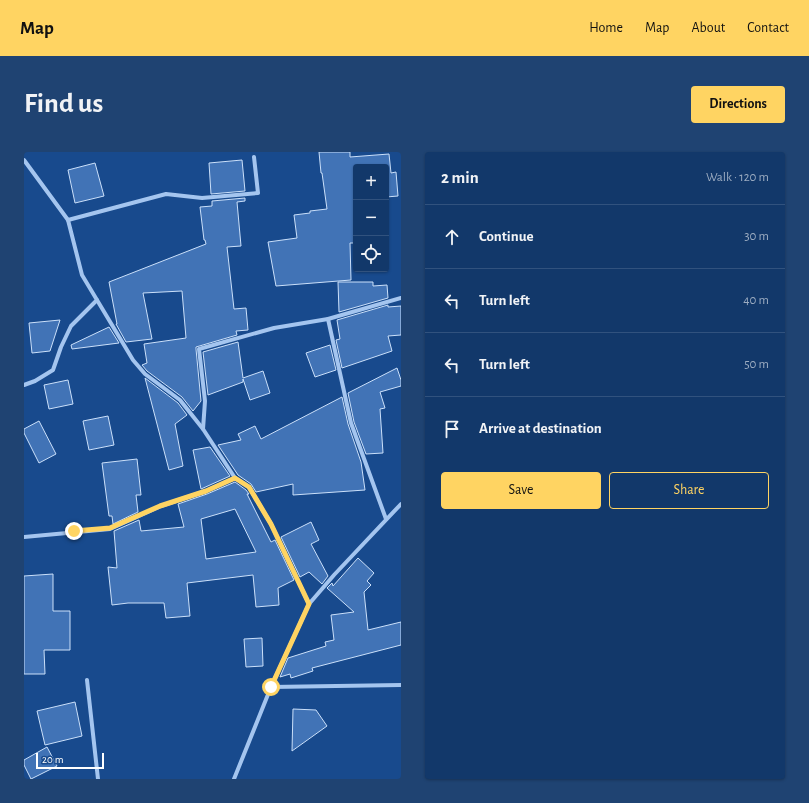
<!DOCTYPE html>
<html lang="en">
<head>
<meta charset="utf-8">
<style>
  :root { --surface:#12386a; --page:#1f4372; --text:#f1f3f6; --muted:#9cacc1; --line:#31527e; --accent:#ffd462 }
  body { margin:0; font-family:"Alegreya Sans",sans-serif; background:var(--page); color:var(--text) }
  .controls { position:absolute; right:12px; top:12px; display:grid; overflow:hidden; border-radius:4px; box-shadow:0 1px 3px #0004 }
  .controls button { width:36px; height:36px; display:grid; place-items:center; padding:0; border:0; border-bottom:1px solid var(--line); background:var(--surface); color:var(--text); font:20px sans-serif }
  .scale { position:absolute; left:12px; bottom:10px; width:68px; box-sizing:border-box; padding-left:4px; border:2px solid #fff; border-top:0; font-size:11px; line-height:14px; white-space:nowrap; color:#fff; -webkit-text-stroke:3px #184a8d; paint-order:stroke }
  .stop { position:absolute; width:12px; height:12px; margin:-9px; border:3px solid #ffd462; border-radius:50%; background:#fff }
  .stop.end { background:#ffd462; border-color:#fff; box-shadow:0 1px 4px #0008 }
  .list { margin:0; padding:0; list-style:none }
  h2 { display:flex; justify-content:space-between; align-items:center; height:52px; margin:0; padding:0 16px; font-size:17px }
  h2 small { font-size:13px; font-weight:400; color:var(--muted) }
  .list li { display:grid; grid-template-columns:26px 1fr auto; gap:12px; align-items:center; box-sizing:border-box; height:64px; padding:0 16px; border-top:1px solid var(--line) }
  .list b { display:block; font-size:15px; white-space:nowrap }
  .list em { font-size:13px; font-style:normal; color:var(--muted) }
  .actions { display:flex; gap:8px; padding:12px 16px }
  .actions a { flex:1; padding:9px 0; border:1px solid var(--accent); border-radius:4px; text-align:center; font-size:14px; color:var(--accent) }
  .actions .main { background:var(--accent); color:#111 }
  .icon { flex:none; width:22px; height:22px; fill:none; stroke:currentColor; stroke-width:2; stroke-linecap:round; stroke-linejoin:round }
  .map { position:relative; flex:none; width:377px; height:627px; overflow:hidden; border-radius:4px }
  header { display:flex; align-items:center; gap:24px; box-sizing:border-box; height:56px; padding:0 20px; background:var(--accent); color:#111 }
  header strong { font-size:19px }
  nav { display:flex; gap:22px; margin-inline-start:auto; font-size:14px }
  .intro { display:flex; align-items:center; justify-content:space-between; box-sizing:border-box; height:96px; padding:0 24px }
  h1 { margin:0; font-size:28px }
  .button { padding:10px 18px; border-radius:4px; background:var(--accent); color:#111; font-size:14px; font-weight:700 }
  main { display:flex; gap:24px; padding:0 24px }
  aside { flex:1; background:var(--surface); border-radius:4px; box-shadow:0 1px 3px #0004 }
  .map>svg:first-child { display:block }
</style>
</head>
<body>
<header>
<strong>Map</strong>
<nav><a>Home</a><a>Map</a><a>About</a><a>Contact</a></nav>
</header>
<div class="intro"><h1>Find us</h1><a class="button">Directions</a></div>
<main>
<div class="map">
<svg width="377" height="627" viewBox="0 0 377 627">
  <rect width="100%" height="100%" fill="#184a8d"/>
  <g fill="#4173b6" stroke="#cbe0fa" fill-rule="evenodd">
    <polygon points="295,0 326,0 326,5 365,2 367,21 372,20 374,44 362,45 362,15 332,15 332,91 326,91 327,128 252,134 244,90 273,86 270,63 286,61 286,59 303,57 298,21 297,21"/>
    <polygon points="218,8 221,39 187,42 185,11"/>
    <polygon points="71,11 80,44 51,51 44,18"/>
    <polygon points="221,46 221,49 213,50 217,94 203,95 210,157 222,156 224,178 212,179 213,183 172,195 172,197 177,249 169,259 158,245 123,219 118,213 123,211 120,192 162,186 158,139 119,141 128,187 102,190 92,172 93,172 85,130 182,92 181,88 180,88 176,55 188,54 188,49"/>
    <polygon points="314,130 349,130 349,134 363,133 364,146 315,160"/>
    <polygon points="364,153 364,155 377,154 377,183 364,184 368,199 318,216 312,188 316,187 313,168"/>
    <polygon points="36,168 26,199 8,201 5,171"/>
    <polygon points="85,175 95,191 48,197 47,193"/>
    <polygon points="214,190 219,226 239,219 246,241 226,248 219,227 219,230 184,243 179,200"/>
    <polygon points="306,193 312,218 291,225 282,201"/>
    <polygon points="373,216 377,228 377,234 356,240 361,256 356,257 359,301 342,302 330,270 324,241"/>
    <polygon points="121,226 154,251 163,263 151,272 159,314 145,318"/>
    <polygon points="44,228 49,252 25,257 20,233"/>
    <polygon points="318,245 324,272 337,310 341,338 269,343 269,332 232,340 227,332 214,323 194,293 217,288 214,282 231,274 237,287"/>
    <polygon points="84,264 90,293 65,298 59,269"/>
    <polygon points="15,269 32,302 15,311 0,281 0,277"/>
    <polygon points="186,295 206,324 177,337 169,298"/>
    <polygon points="113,307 117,343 112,343 114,360 89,372 88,364 85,364 78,311"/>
    <path d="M211,330l11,8 3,4h-2l24,48 4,-2 19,40 -16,8 1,17 -23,2 -3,-32 -66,8 3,33 -24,2 -2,-15h-36l-16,2 -4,-38 9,1 -3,-37 25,-11 2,11 43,-4 -6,-23 29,-10zM211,357l21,43 -50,7 -5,-40z"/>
    <polygon points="287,370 295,388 287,392 304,424 298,432 285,420 276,425 257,385"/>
    <polygon points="334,406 350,421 343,429 347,433 340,440 344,478 377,470 377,493 288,516 289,519 267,526 266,522 256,525 264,506 302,494 301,490 310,488 307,463 330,460 303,436 308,431 309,434"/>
    <polygon points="29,422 29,459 46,459 46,498 20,498 21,522 0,522 0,424"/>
    <polygon points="238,486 239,514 222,515 220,487"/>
    <polygon points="51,550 58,584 21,593 13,559"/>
    <polygon points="269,557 292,558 303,574 268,599"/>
    <polygon points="23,595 33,614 7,627 0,613 0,608"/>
  </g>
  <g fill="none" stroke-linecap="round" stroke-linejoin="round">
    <g stroke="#a4c5ef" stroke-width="4">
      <polyline points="0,8 44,68 58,123 73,148 47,174 37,195 29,218 11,229 0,233"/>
      <polyline points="44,68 142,42 178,46 234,41 230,5"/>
      <polyline points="73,148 109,208 121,222 156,248 179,277 211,326 225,335 247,372 285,452"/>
      <polyline points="304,167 327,271 362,367"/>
      <polyline points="179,277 181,249 175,197 250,176 304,167 377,146"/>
      <polyline points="0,385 86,377 137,354 182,339 211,326"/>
      <polyline points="63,528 74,627"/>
      <polyline points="247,535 377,533"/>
      <polyline points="210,627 247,535 285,452 310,423 377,352"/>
    </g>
  </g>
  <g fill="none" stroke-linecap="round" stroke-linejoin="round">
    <polyline stroke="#ffd462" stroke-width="5" points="50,379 86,376 136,354 182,339 211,326 225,335 247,372 285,452 247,535"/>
  </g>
</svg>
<div class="controls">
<button>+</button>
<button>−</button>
<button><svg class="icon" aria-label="locate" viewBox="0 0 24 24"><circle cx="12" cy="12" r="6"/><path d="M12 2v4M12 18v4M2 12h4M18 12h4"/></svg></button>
</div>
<div class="scale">20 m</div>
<div class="stop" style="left:247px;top:535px"></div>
<div class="stop end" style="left:50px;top:379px"></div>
</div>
<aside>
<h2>2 min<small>Walk · 120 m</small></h2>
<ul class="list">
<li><svg class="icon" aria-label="ahead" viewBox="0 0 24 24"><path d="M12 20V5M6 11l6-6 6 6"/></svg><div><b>Continue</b></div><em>30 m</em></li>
<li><svg class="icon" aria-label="left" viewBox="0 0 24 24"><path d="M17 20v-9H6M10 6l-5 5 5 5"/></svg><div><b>Turn left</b></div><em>40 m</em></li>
<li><svg class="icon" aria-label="left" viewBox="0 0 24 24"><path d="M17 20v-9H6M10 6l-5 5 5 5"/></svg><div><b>Turn left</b></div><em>50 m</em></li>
<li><svg class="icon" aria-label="arrive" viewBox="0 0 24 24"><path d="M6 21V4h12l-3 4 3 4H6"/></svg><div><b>Arrive at destination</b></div></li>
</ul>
<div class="actions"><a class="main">Save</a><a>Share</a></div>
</aside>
</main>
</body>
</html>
